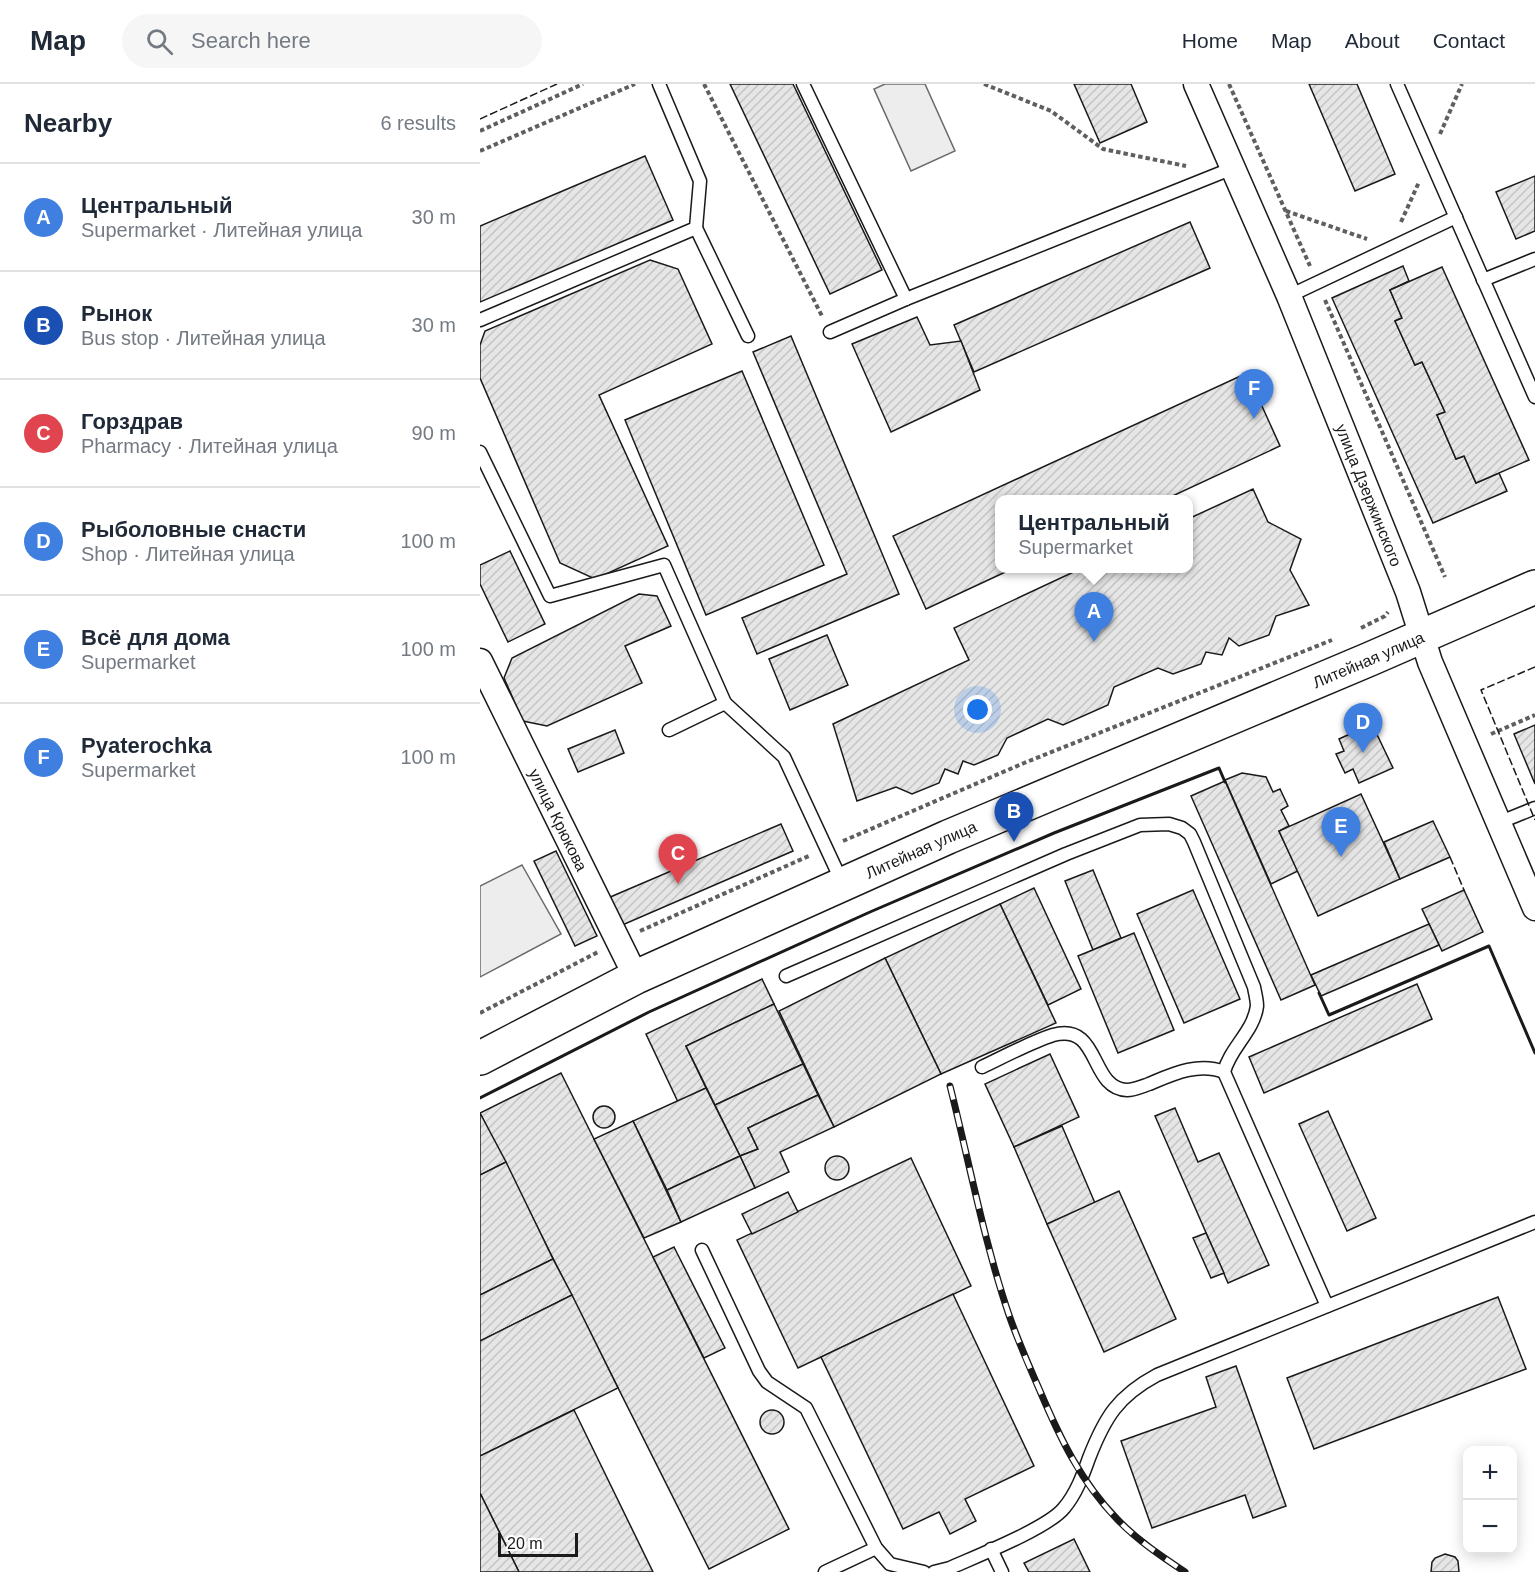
<!DOCTYPE html>
<html lang="en">
<head>
<meta charset="utf-8">
<style>
  :root { --surface:#fff; --page:#f6f6f7; --text:#1f2937; --muted:#747a83; --line:#e0e1e3; --accent:#c62828 }
  body { margin:0; font-family:Helvetica,sans-serif; background:var(--page); color:var(--text) }
  .controls { position:absolute; right:18px; bottom:18px; display:grid; overflow:hidden; border-radius:12px; box-shadow:0 3px 15px #0003 }
  .controls button { width:54px; height:54px; display:grid; place-items:center; padding:0; border:0; border-bottom:2px solid var(--line); background:var(--surface); color:var(--text); font:30px sans-serif }
  .scale { position:absolute; left:18px; bottom:15px; width:80px; box-sizing:border-box; padding-left:6px; border:3px solid #1a1a1a; border-top:0; font-size:16px; line-height:21px; white-space:nowrap; color:#1a1a1a; -webkit-text-stroke:4px #fff; paint-order:stroke }
  .you { position:absolute; left:498px; top:626px; width:21px; height:21px; margin:-15px; border:4px solid #fff; border-radius:50%; background:#1a73e8; box-shadow:0 0 0 9px #1a73e833 }
  .badge { display:grid; place-items:center; width:39px; height:39px; border-radius:50%; background:var(--accent); color:#fff; font-size:20px; font-weight:700 }
  .pin { position:absolute; translate:-50% -50px; filter:drop-shadow(0 2px 3px #0008) }
  .pin::after { content:''; position:absolute; top:32px; width:21px; height:18px; background:inherit; clip-path:polygon(0 0,100% 0,50% 100%) }
  .popup { position:absolute; left:515px; top:411px; width:198px; height:78px; box-sizing:border-box; display:grid; place-content:center; border-radius:12px; background:var(--surface); filter:drop-shadow(0 2px 4px #0005); font-size:20px; white-space:nowrap; color:var(--muted) }
  .popup b { font-size:22px; color:var(--text) }
  .popup::after { content:''; position:absolute; left:50%; top:100%; margin-left:-12px; border:12px solid transparent; border-top-color:var(--surface) }
  .list { margin:0; padding:0; list-style:none }
  h2 { display:flex; justify-content:space-between; align-items:center; height:78px; margin:0; padding:0 24px; font-size:26px }
  h2 small { font-size:20px; font-weight:400; color:var(--muted) }
  .list li { display:grid; grid-template-columns:39px 1fr auto; gap:18px; align-items:center; box-sizing:border-box; height:108px; padding:0 24px; border-top:2px solid var(--line) }
  .list b { display:block; font-size:22px; white-space:nowrap }
  .list p { margin:0; font-size:20px; white-space:nowrap; color:var(--muted) }
  .list em { font-size:20px; font-style:normal; color:var(--muted) }
  .icon { flex:none; width:33px; height:33px; fill:none; stroke:currentColor; stroke-width:2; stroke-linecap:round; stroke-linejoin:round }
  .map { position:relative; flex:none; width:1055px; height:1488px; overflow:hidden }
  header { display:flex; align-items:center; gap:36px; box-sizing:border-box; height:84px; padding:0 30px; background:var(--surface); border-bottom:2px solid var(--line) }
  header strong { font-size:28px }
  nav { display:flex; gap:33px; margin-inline-start:auto; font-size:21px }
  .search { width:420px; height:54px; background:var(--page); display:flex; align-items:center; gap:15px; box-sizing:border-box; padding:0 21px; border-radius:33px; color:var(--muted); font-size:22px }
  main { display:flex }
  aside { flex:1; background:var(--surface) }
  .map>svg:first-child { display:block }
</style>
</head>
<body>
<header>
<strong>Map</strong>
<div class="search"><svg class="icon" aria-label="search" viewBox="0 0 24 24"><circle cx="10" cy="10" r="6"/><path d="M15 15l6 6"/></svg>Search here</div>
<nav><a>Home</a><a>Map</a><a>About</a><a>Contact</a></nav>
</header>
<main>
<aside>
<h2>Nearby<small>6 results</small></h2>
<ul class="list">
<li><span class="badge" style="background:#3f7fe0">A</span><div><b>Центральный</b><p>Supermarket · Литейная улица</p></div><em>30 m</em></li>
<li><span class="badge" style="background:#1a4fb4">B</span><div><b>Рынок</b><p>Bus stop · Литейная улица</p></div><em>30 m</em></li>
<li><span class="badge" style="background:#e0444e">C</span><div><b>Горздрав</b><p>Pharmacy · Литейная улица</p></div><em>90 m</em></li>
<li><span class="badge" style="background:#3f7fe0">D</span><div><b>Рыболовные снасти</b><p>Shop · Литейная улица</p></div><em>100 m</em></li>
<li><span class="badge" style="background:#3f7fe0">E</span><div><b>Всё для дома</b><p>Supermarket</p></div><em>100 m</em></li>
<li><span class="badge" style="background:#3f7fe0">F</span><div><b>Pyaterochka</b><p>Supermarket</p></div><em>100 m</em></li>
</ul>
</aside>
<div class="map">
<svg width="1055" height="1488" viewBox="0 0 1055 1488">
  <defs>
    <pattern id="building-hatch" width="6" height="6" patternUnits="userSpaceOnUse" patternTransform="scale(1.5)"><rect width="6" height="6" fill="#e6e6e6"/><path d="M-1 1l2-2M0 6l6-6M5 7l2-2" fill="none" stroke="#c5c5c5"/></pattern>
  </defs>
  <rect width="100%" height="100%" fill="#fff"/>
  <g fill="#ededed" stroke="#6a6a6a" stroke-width="1.5">
    <polygon points="405,0 445,0 475,67 431,87 394,5"/>
    <polygon points="42,781 81,850 0,893 0,802"/>
  </g>
  <g fill="url(#building-hatch)" stroke="#1a1a1a" stroke-width="1.5">
    <polygon points="250,0 313,0 402,186 350,210"/>
    <polygon points="594,0 651,0 667,38 620,59"/>
    <polygon points="829,0 877,0 915,90 875,107"/>
    <polygon points="165,72 193,136 0,218 0,142"/>
    <polygon points="1055,92 1055,147 1036,155 1016,108"/>
    <polygon points="710,138 730,184 494,288 474,241"/>
    <polygon points="170,176 198,185 232,260 119,311 188,462 115,495 80,479 0,294 0,261 5,247"/>
    <polygon points="923,182 929,197 910,206 922,234 915,237 935,281 942,278 965,328 957,331 976,375 984,372 996,399 1019,389 1027,407 953,439 852,214"/>
    <polygon points="962,183 1049,376 996,399 984,372 976,375 957,331 965,328 942,278 935,281 915,237 922,234 910,206"/>
    <polygon points="437,233 450,261 481,257 500,306 411,348 372,260"/>
    <polygon points="311,252 419,510 277,570 262,534 367,490 273,268"/>
    <polygon points="262,287 344,481 226,531 145,336"/>
    <polygon points="767,289 800,362 684,416 520,416 520,484 534,484 446,525 413,452"/>
    <polygon points="773,405 788,438 821,455 810,486 829,521 796,532 789,551 759,562 749,554 742,571 726,568 721,580 693,590 678,584 634,603 628,621 583,641 568,635 527,654 518,671 494,681 483,677 478,690 465,685 459,699 432,710 416,703 377,717 353,640 489,576 474,544 602,484 708,484 708,435"/>
    <polygon points="30,467 65,540 28,558 0,500 0,481"/>
    <polygon points="159,510 177,512 191,542 145,562 162,599 67,642 43,637 24,594 32,574"/>
    <polygon points="347,551 368,601 310,626 289,575"/>
    <polygon points="892,640 913,684 879,699 873,685 865,689 856,670 864,667 859,655"/>
    <polygon points="1055,641 1055,700 1034,650"/>
    <polygon points="135,646 144,669 98,688 88,665"/>
    <polygon points="762,689 786,693 793,708 800,705 808,722 801,726 809,742 799,747 818,787 791,800 745,696"/>
    <polygon points="745,697 835,901 801,916 711,712"/>
    <polygon points="881,710 920,795 838,832 799,747"/>
    <polygon points="953,737 970,773 920,795 904,758"/>
    <polygon points="301,740 313,767 140,842 128,814"/>
    <polygon points="76,767 117,852 95,862 54,777"/>
    <polygon points="613,786 641,854 613,866 585,797"/>
    <polygon points="554,804 601,905 568,921 520,820"/>
    <polygon points="713,806 760,915 704,939 657,830"/>
    <polygon points="984,806 1003,848 962,867 942,825"/>
    <polygon points="520,820 576,939 461,990 405,874"/>
    <polygon points="949,840 959,861 841,912 831,891"/>
    <polygon points="654,849 694,946 638,969 598,872"/>
    <polygon points="405,874 461,990 354,1043 299,927"/>
    <polygon points="282,895 294,920 206,962 226,1004 198,1018 166,950"/>
    <polygon points="937,900 952,935 784,1009 769,973"/>
    <polygon points="294,920 323,980 235,1021 206,962"/>
    <polygon points="570,970 599,1033 534,1063 505,1000"/>
    <polygon points="323,980 338,1011 268,1044 278,1065 260,1072 235,1021"/>
    <polygon points="81,989 309,1445 229,1485 0,1029"/>
    <polygon points="226,1004 260,1072 187,1106 153,1037"/>
    <polygon points="338,1011 354,1043 300,1068 309,1088 275,1104 260,1072 278,1065 268,1044"/>
    <circle cx="124" cy="1033" r="11"/>
    <polygon points="695,1024 718,1078 739,1069 789,1181 748,1199 675,1032"/>
    <polygon points="848,1027 896,1134 867,1147 819,1040"/>
    <polygon points="0,1029 26,1078 0,1091"/>
    <polygon points="153,1037 201,1138 164,1154 114,1055"/>
    <polygon points="582,1042 615,1119 567,1140 534,1063"/>
    <polygon points="260,1072 275,1104 201,1138 187,1106"/>
    <circle cx="357" cy="1084" r="12"/>
    <polygon points="431,1074 491,1202 318,1284 257,1156"/>
    <polygon points="26,1078 73,1175 0,1211 0,1091"/>
    <polygon points="639,1107 696,1235 624,1268 567,1140"/>
    <polygon points="308,1108 318,1128 272,1150 262,1130"/>
    <polygon points="726,1149 744,1189 731,1194 713,1154"/>
    <polygon points="194,1163 245,1264 224,1274 173,1173"/>
    <polygon points="73,1175 92,1211 0,1257 0,1211"/>
    <polygon points="473,1210 554,1382 485,1415 496,1437 470,1450 459,1428 423,1445 341,1273"/>
    <polygon points="92,1211 138,1304 0,1372 0,1257"/>
    <polygon points="1018,1213 1046,1285 834,1365 807,1294"/>
    <polygon points="756,1282 806,1422 773,1434 765,1411 672,1444 641,1357 736,1323 726,1293"/>
    <circle cx="292" cy="1338" r="12"/>
    <polygon points="94,1326 173,1488 39,1488 0,1409 0,1372"/>
    <polygon points="0,1409 39,1488 0,1488"/>
    <polygon points="594,1455 610,1488 549,1488 544,1479"/>
    <polygon points="965,1470 975,1473 978,1477 979,1488 951,1488 952,1478 955,1474"/>
  </g>
  <g fill="none" stroke-linecap="round" stroke-linejoin="round">
    <defs>
      <g id="service">
        <polyline points="323,0 426,215"/>
        <polyline points="917,0 1055,313"/>
        <polyline points="216,144 268,252"/>
        <polyline points="1003,196 1055,175"/>
        <polyline points="809,212 976,133"/>
        <polyline points="0,236 216,144 220,97 179,0"/>
        <polyline points="350,248 426,215 753,84"/>
        <polyline points="0,368 70,512 184,481 245,619 189,646"/>
        <polyline points="245,619 304,673 362,798"/>
        <polyline points="1018,739 1055,724"/>
        <path d="M306,892l280,-122 74,-29 29,-1 13,4 8,6 4,8 60,145c1,6 3,13 3,19 -3,25 -27,42 -33,66l103,234"/>
        <path d="M502,983c21,-10 49,-25 71,-32 48,-13 36,54 74,55 7,0 16,-4 22,-6 24,-10 49,-22 75,-12"/>
        <polyline points="222,1166 279,1287 287,1298 326,1324 396,1464 410,1480 444,1488"/>
        <polyline points="511,1465 522,1488"/>
        <polyline points="345,1488 396,1464"/>
        <path d="M454,1488l16,-4c27,-12 98,-40 114,-60 12,-14 19,-33 25,-50 16,-41 29,-62 68,-83l378,-153"/>
      </g>
      <g id="minor">
        <path id="s1" d="M716,0l93,212 119,296 22,70 105,246"/>
        <path id="s2" d="M0,577l156,316"/>
      </g>
      <g id="trunk">
        <path id="s3" d="M0,974l156,-81 312,-140 422,-178 165,-72"/>
      </g>
    </defs>
    <use href="#service" stroke="#1a1a1a" stroke-width="15"/>
    <use href="#minor" stroke="#1a1a1a" stroke-width="27"/>
    <use href="#trunk" stroke="#1a1a1a" stroke-width="36"/>
    <g stroke="#5f5f5f" stroke-width="4" stroke-dasharray="4.5 3" stroke-linecap="butt">
      <polyline points="224,0 342,232"/>
      <polyline points="504,0 571,27 623,65 706,82"/>
      <polyline points="749,0 830,182"/>
      <polyline points="0,47 103,0"/>
      <polyline points="960,50 982,0"/>
      <polyline points="0,67 155,0"/>
      <polyline points="806,127 887,155"/>
      <polyline points="921,138 939,98"/>
      <polyline points="845,216 965,493"/>
      <polyline points="881,544 905,532 908,528"/>
      <polyline points="1011,650 1055,631"/>
      <polyline points="363,757 544,679 852,556"/>
      <polyline points="160,847 331,771"/>
      <polyline points="0,929 118,868"/>
    </g>
    <use href="#service" stroke="#fff" stroke-width="12"/>
    <use href="#minor" stroke="#fff" stroke-width="24"/>
    <use href="#trunk" stroke="#fff" stroke-width="33"/>
    <defs>
      <path id="rail" d="M470,1002c19,75 34,156 59,229 9,26 20,51 31,76 20,47 41,91 77,128 20,21 44,37 68,53"/>
    </defs>
    <use href="#rail" stroke="#1a1a1a" stroke-width="7"/>
    <use href="#rail" stroke="#fff" stroke-width="4.5" stroke-dasharray="14" stroke-linecap="butt"/>
    <g stroke="#1a1a1a" stroke-width="1.5" stroke-dasharray="8 3" stroke-linecap="butt">
      <polyline points="0,35 77,0"/>
      <polyline points="1055,583 1001,606 1055,736"/>
      <polyline points="970,773 984,806"/>
    </g>
    <g stroke="#1a1a1a" stroke-width="3">
      <polyline points="839,909 849,931 1009,862 1055,969"/>
      <polyline points="0,1014 169,928 390,828 574,749 739,684 745,698"/>
    </g>
  </g>
  <g text-anchor="middle" stroke-width="4.5" stroke-linejoin="round" paint-order="stroke">
    <g font-size="16" fill="#1a1a1a" stroke="#fff">
      <text dy="6" stroke="none"><textPath href="#s1" startOffset="446">улица Дзержинского</textPath></text>
      <text dy="6" stroke="none"><textPath href="#s3" startOffset="974">Литейная улица</textPath></text>
      <text dy="6" stroke="none"><textPath href="#s2" startOffset="177">улица Крюкова</textPath></text>
      <text dy="6" stroke="none"><textPath href="#s3" startOffset="488">Литейная улица</textPath></text>
    </g>
  </g>
</svg>
<div class="controls">
<button>+</button>
<button>−</button>
</div>
<div class="scale">20 m</div>
<div class="you"></div>
<div class="pin badge" style="left:614px;top:558px;background:#3f7fe0">A</div>
<div class="popup"><b>Центральный</b>Supermarket</div>
<div class="pin badge" style="left:534px;top:758px;background:#1a4fb4">B</div>
<div class="pin badge" style="left:198px;top:800px;background:#e0444e">C</div>
<div class="pin badge" style="left:883px;top:669px;background:#3f7fe0">D</div>
<div class="pin badge" style="left:861px;top:773px;background:#3f7fe0">E</div>
<div class="pin badge" style="left:774px;top:335px;background:#3f7fe0">F</div>
</div>
</main>
</body>
</html>
